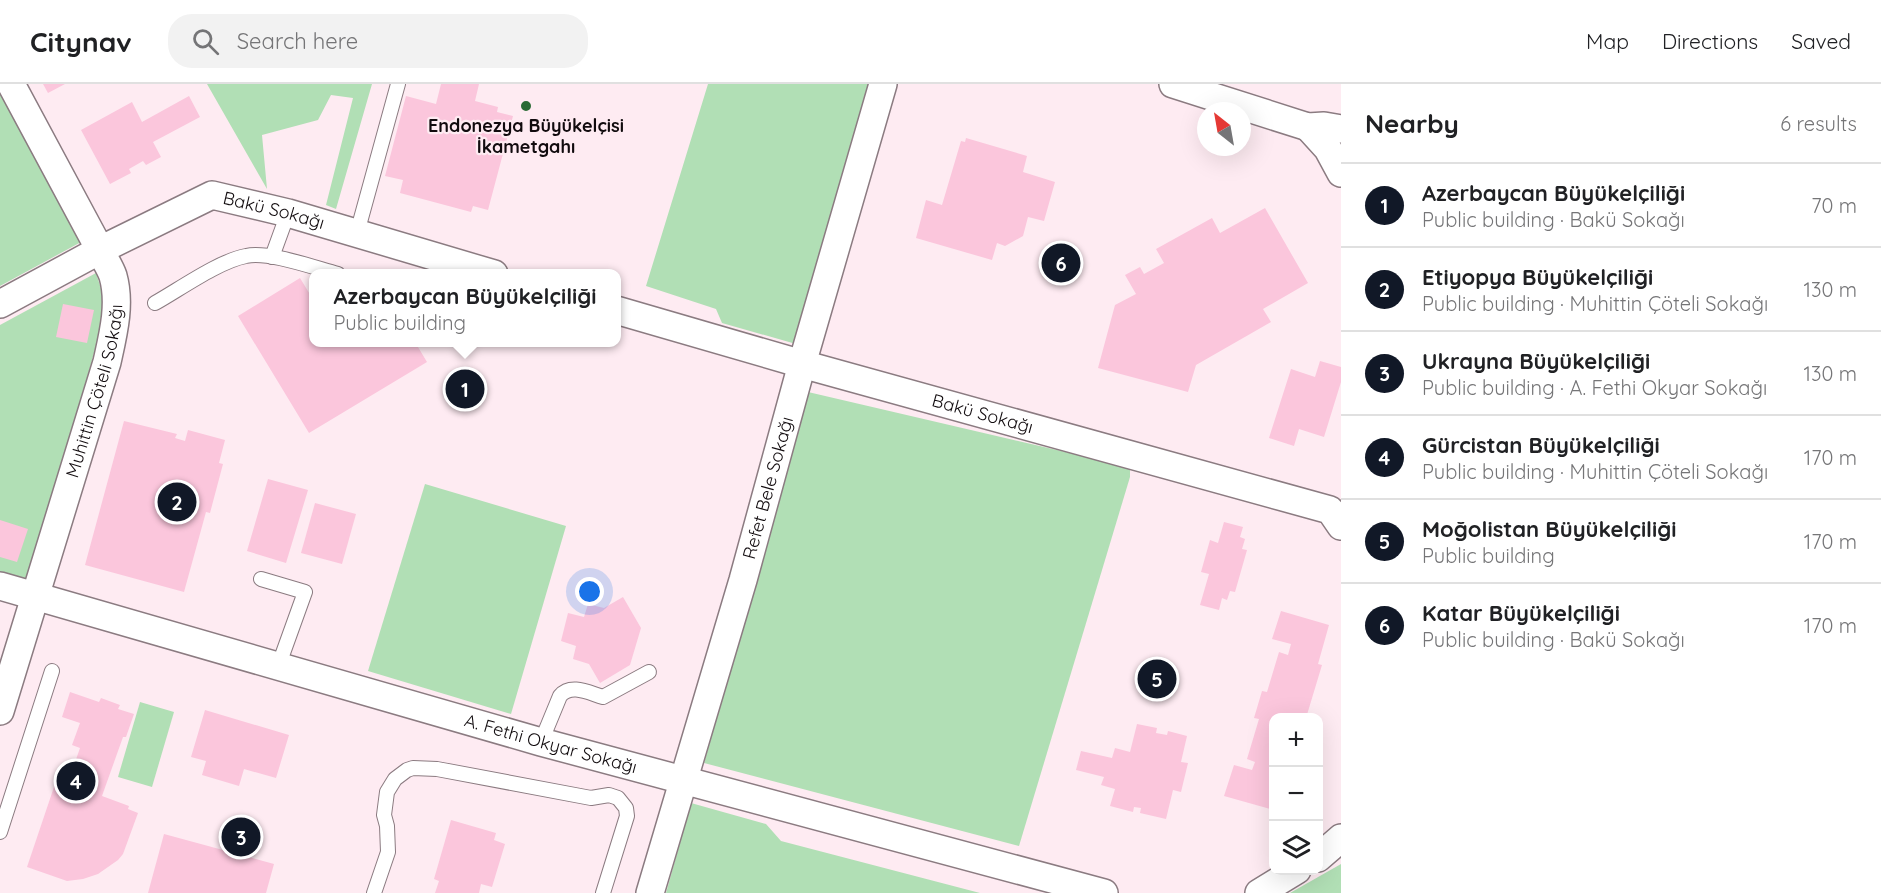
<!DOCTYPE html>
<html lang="en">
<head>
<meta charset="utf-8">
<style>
  :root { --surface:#fff; --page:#f2f2f2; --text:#202124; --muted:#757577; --line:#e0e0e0; --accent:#111827 }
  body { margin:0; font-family:Quicksand,sans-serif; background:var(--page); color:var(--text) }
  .controls { position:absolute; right:18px; bottom:18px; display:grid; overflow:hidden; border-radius:12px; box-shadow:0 6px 24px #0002 }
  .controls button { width:54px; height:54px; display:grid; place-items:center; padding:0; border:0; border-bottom:2px solid var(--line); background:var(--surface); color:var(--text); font:30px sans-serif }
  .compass { position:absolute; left:1197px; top:18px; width:54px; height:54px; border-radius:50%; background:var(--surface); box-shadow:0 6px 24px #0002; rotate:329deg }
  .you { position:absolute; left:590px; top:508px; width:21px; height:21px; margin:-15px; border:4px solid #fff; border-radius:50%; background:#1a73e8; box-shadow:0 0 0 9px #1a73e833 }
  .badge { display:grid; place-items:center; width:39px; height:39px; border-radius:50%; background:var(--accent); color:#fff; font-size:20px; font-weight:700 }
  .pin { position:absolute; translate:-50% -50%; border:3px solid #fff; box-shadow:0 2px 6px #0006 }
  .popup { position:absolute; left:309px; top:185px; width:312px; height:78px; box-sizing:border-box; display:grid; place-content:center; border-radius:12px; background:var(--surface); filter:drop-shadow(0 2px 4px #0005); font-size:20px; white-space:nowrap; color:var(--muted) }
  .popup b { font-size:22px; color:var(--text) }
  .popup::after { content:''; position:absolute; left:50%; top:100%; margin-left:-12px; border:12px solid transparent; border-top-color:var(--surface) }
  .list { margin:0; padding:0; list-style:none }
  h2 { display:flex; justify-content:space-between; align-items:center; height:78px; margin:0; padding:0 24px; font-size:26px }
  h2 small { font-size:20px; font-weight:400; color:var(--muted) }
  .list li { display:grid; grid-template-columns:39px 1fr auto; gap:18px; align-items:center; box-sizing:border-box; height:84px; padding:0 24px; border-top:2px solid var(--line) }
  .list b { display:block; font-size:22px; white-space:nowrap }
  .list p { margin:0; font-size:20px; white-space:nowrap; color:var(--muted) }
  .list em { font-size:20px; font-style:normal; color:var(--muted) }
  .icon { flex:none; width:33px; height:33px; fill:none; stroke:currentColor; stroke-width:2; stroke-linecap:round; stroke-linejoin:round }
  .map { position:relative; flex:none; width:1341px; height:809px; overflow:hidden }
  header { display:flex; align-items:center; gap:36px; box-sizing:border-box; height:84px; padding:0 30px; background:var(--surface); border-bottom:2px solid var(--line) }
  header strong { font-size:28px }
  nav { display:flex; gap:33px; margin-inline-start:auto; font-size:21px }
  .search { width:420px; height:54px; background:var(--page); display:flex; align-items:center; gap:15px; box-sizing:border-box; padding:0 21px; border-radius:24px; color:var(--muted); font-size:22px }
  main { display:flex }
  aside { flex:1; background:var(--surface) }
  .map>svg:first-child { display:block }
</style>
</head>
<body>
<header>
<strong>Citynav</strong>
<div class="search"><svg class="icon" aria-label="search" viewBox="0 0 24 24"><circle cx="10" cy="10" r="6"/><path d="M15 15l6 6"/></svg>Search here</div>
<nav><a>Map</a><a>Directions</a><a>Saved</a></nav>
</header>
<main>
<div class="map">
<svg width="1341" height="809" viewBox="0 0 1341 809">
  <rect width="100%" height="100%" fill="#feebf2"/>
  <g fill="#b1dfb5">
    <polygon points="0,0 83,157 0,202"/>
    <polygon points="207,0 372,0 336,125 326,121 353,14 331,11 318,36 262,51 267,105"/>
    <polygon points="708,0 874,0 796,260 722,239 716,225 646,202"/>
    <polygon points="96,189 107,223 29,499 0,490 0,241"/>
    <polygon points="808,308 1130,383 1130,393 1019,762 704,679"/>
    <polygon points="425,400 566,442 511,630 368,587"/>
    <polygon points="140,618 174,628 152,703 118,693"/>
    <polygon points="691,719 766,740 781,757 980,809 666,809"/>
    <polygon points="1341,780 1341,809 1290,809"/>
  </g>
  <g fill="#fbc6dc">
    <polygon points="43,0 65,0 48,9"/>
    <polygon points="441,0 479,0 475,17 498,23 497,28 513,32 488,126 473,122 471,128 400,109 403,96 385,92 406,12 436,20"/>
    <polygon points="189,12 200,33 153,58 161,73 146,81 143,77 129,85 131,89 110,100 81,46 132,18 142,38"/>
    <polygon points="966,54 1027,72 1023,88 1055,98 1044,137 1028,133 1023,152 1005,162 997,159 992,176 916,154 926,116 942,121 961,57 965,58"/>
    <polygon points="1265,124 1308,199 1263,225 1271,238 1196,281 1188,308 1098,284 1115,221 1136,210 1125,191 1140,183 1144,190 1164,179 1156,165 1212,134 1220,149"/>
    <polygon points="300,194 314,217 314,258 415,258 427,278 309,349 238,232"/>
    <polygon points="63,220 94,226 87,259 56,253"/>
    <polygon points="1320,277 1341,283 1341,298 1324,353 1299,345 1294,362 1269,354 1291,285 1315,293"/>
    <polygon points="124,337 177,350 175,354 185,357 188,346 225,356 219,379 223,380 210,429 206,428 184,508 85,481"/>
    <polygon points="268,395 308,406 286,479 247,467"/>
    <polygon points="315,419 356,430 342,480 301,469"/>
    <polygon points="0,436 28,445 17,478 0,473"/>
    <polygon points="1224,438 1243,443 1240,453 1245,455 1242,465 1247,466 1235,508 1230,507 1227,516 1222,514 1219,526 1200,521 1209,490 1201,488 1210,456 1218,459"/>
    <polygon points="623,513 641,544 630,581 600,599 589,580 573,575 576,562 561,557 568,529 584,533 588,520 604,524"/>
    <polygon points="1281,527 1329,541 1318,580 1322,581 1306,634 1274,634 1274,726 1224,712 1234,681 1252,686 1255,678 1247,675 1259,635 1254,634 1262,607 1267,608 1279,568 1288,571 1291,560 1272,555"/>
    <polygon points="70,608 99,618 101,614 120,621 118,625 134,630 126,653 123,653 102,712 129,722 128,725 138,729 123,770 118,776 98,790 83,795 67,797 27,783 55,700 72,706 78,689 72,687 80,664 72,661 80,639 62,633"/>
    <polygon points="205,626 289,651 276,694 244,685 239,702 202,691 206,677 191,673"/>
    <polygon points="1137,640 1157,644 1156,649 1167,651 1168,647 1187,652 1181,678 1188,679 1181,708 1173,706 1166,735 1140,729 1141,724 1134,723 1133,728 1110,722 1115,705 1101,701 1104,693 1076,686 1081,667 1112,674 1115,664 1130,668"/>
    <polygon points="451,736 496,749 494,756 505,760 492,803 481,800 479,809 435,809 439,797 434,795"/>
    <polygon points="164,750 274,780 266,809 148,809"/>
  </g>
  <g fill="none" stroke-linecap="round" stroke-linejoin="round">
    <defs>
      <g id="service">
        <polyline points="357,149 398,0"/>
        <polyline points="272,173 288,129"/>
        <path d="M155,219c25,-14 64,-42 91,-47 23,-5 69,12 92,18"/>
        <polyline points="261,495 305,508 278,583"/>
        <path d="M541,658l19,-46c11,-13 29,-3 43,1l46,-25"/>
        <polyline points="0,748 52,587"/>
        <polyline points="374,809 388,768 387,742 384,731 387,708 395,695 407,686 413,684 437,685 591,714 609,711 618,714 626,724 627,732 603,809"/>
      </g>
      <g id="minor">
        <polyline points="1173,0 1308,43 1324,42 1341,45"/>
        <polyline points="1308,43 1328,65 1341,89"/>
        <path id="s1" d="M0,220l100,-54 112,-55 76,18 206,61"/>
        <path id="s2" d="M616,226l186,54 528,146 11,16"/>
        <path id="s3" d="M0,502l541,156 563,151"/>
        <path id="s4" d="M0,627l107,-349c6,-27 14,-58 6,-86 -3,-9 -9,-17 -13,-26l-89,-166"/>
        <polyline points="1318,774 1341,754"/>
        <path id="s5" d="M650,809l93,-313 59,-216 81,-280"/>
        <polyline points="1259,809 1297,786"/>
      </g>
    </defs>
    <use href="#service" stroke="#8b7b81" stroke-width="16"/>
    <use href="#minor" stroke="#8b7b81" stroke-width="30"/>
    <use href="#service" stroke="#fff" stroke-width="14"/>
    <use href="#minor" stroke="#fff" stroke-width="27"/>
  </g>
  <circle fill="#296a34" stroke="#feebf2" stroke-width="2" cx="526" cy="22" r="6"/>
  <g text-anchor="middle" stroke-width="4.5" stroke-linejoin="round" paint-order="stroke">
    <g font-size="18" font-weight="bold" fill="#110b0e" stroke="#feebf2">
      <text x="526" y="48">Endonezya Büyükelçisi<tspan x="526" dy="21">İkametgahı</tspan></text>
    </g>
    <g font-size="18" fill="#110b0e" stroke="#feebf2">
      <text dy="6" stroke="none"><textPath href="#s1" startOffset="302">Bakü Sokağı</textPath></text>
      <text dy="6" stroke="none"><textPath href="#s4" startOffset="334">Muhittin Çöteli Sokağı</textPath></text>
      <text dy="6" stroke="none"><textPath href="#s2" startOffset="381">Bakü Sokağı</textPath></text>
      <text dy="6" stroke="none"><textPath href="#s5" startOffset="422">Refet Bele Sokağı</textPath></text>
      <text dy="6" stroke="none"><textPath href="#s3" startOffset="573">A. Fethi Okyar Sokağı</textPath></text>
    </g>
  </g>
</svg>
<div class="controls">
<button>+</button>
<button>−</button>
<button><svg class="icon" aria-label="layers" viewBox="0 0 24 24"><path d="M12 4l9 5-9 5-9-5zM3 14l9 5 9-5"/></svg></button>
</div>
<svg class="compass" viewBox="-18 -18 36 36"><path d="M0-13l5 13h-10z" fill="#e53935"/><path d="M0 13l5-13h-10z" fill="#757577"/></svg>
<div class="you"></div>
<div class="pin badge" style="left:465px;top:305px">1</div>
<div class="popup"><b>Azerbaycan Büyükelçiliği</b>Public building</div>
<div class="pin badge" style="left:177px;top:418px">2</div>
<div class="pin badge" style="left:241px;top:753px">3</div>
<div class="pin badge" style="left:76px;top:697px">4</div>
<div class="pin badge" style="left:1157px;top:595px">5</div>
<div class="pin badge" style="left:1061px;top:179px">6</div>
</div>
<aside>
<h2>Nearby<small>6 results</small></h2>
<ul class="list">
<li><span class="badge">1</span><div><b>Azerbaycan Büyükelçiliği</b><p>Public building · Bakü Sokağı</p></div><em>70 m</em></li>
<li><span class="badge">2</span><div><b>Etiyopya Büyükelçiliği</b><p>Public building · Muhittin Çöteli Sokağı</p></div><em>130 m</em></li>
<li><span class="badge">3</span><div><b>Ukrayna Büyükelçiliği</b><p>Public building · A. Fethi Okyar Sokağı</p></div><em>130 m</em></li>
<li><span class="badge">4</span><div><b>Gürcistan Büyükelçiliği</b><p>Public building · Muhittin Çöteli Sokağı</p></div><em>170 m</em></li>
<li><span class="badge">5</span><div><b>Moğolistan Büyükelçiliği</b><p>Public building</p></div><em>170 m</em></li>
<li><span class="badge">6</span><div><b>Katar Büyükelçiliği</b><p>Public building · Bakü Sokağı</p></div><em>170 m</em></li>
</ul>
</aside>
</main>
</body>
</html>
